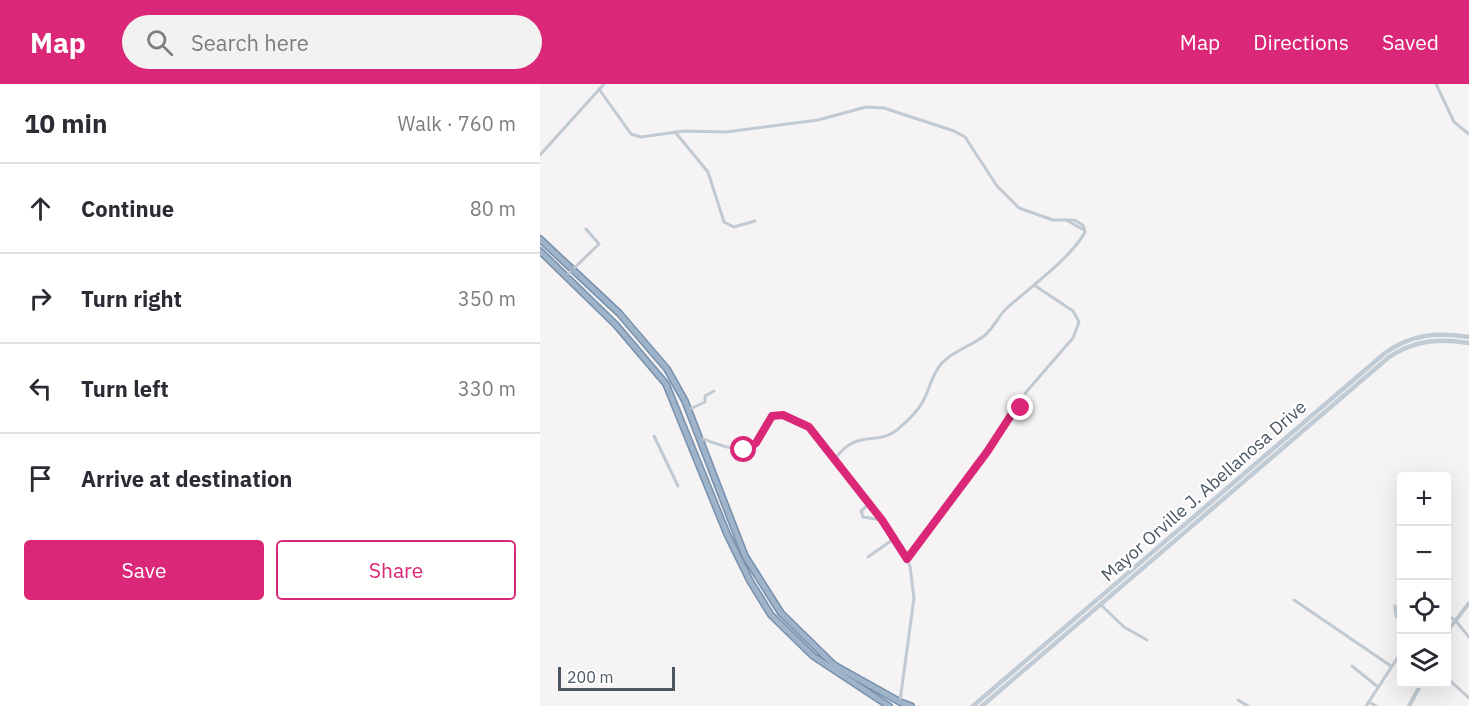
<!DOCTYPE html>
<html lang="en">
<head>
<meta charset="utf-8">
<style>
  :root { --surface:#fff; --page:#f2f2f3; --text:#2b2b33; --muted:#7c7c81; --line:#e1e1e2; --accent:#db2777 }
  body { margin:0; font-family:"IBM Plex Sans",sans-serif; background:var(--page); color:var(--text) }
  .controls { position:absolute; right:18px; bottom:18px; display:grid; overflow:hidden; border-radius:6px; box-shadow:0 6px 24px #0002 }
  .controls button { width:54px; height:54px; display:grid; place-items:center; padding:0; border:0; border-bottom:2px solid var(--line); background:var(--surface); color:var(--text); font:30px sans-serif }
  .scale { position:absolute; left:18px; bottom:15px; width:117px; box-sizing:border-box; padding-left:6px; border:3px solid #4a5661; border-top:0; font-size:16px; line-height:21px; white-space:nowrap; color:#4a5661; -webkit-text-stroke:4px #fff; paint-order:stroke }
  .stop { position:absolute; width:18px; height:18px; margin:-14px; border:4px solid #db2777; border-radius:50%; background:#fff }
  .stop.end { background:#db2777; border-color:#fff; box-shadow:0 2px 6px #0008 }
  .list { margin:0; padding:0; list-style:none }
  h2 { display:flex; justify-content:space-between; align-items:center; height:78px; margin:0; padding:0 24px; font-size:26px }
  h2 small { font-size:20px; font-weight:400; color:var(--muted) }
  .list li { display:grid; grid-template-columns:39px 1fr auto; gap:18px; align-items:center; box-sizing:border-box; height:90px; padding:0 24px; border-top:2px solid var(--line) }
  .list b { display:block; font-size:22px; white-space:nowrap }
  .list em { font-size:20px; font-style:normal; color:var(--muted) }
  .actions { display:flex; gap:12px; padding:18px 24px }
  .actions a { flex:1; padding:14px 0; border:2px solid var(--accent); border-radius:6px; text-align:center; font-size:21px; color:var(--accent) }
  .actions .main { background:var(--accent); color:#fff }
  .icon { flex:none; width:33px; height:33px; fill:none; stroke:currentColor; stroke-width:2; stroke-linecap:round; stroke-linejoin:round }
  .map { position:relative; flex:none; width:929px; height:622px; overflow:hidden }
  header { display:flex; align-items:center; gap:36px; box-sizing:border-box; height:84px; padding:0 30px; background:var(--accent); color:#fff }
  header strong { font-size:28px }
  nav { display:flex; gap:33px; margin-inline-start:auto; font-size:21px }
  .search { width:420px; height:54px; background:var(--page); display:flex; align-items:center; gap:15px; box-sizing:border-box; padding:0 21px; border-radius:33px; color:var(--muted); font-size:22px }
  main { display:flex }
  aside { flex:1; background:var(--surface) }
  .map>svg:first-child { display:block }
</style>
</head>
<body>
<header>
<strong>Map</strong>
<div class="search"><svg class="icon" aria-label="search" viewBox="0 0 24 24"><circle cx="10" cy="10" r="6"/><path d="M15 15l6 6"/></svg>Search here</div>
<nav><a>Map</a><a>Directions</a><a>Saved</a></nav>
</header>
<main>
<aside>
<h2>10 min<small>Walk · 760 m</small></h2>
<ul class="list">
<li><svg class="icon" aria-label="ahead" viewBox="0 0 24 24"><path d="M12 20V5M6 11l6-6 6 6"/></svg><div><b>Continue</b></div><em>80 m</em></li>
<li><svg class="icon" aria-label="right" viewBox="0 0 24 24"><path d="M7 20v-9h11M14 6l5 5-5 5"/></svg><div><b>Turn right</b></div><em>350 m</em></li>
<li><svg class="icon" aria-label="left" viewBox="0 0 24 24"><path d="M17 20v-9H6M10 6l-5 5 5 5"/></svg><div><b>Turn left</b></div><em>330 m</em></li>
<li><svg class="icon" aria-label="arrive" viewBox="0 0 24 24"><path d="M6 21V4h12l-3 4 3 4H6"/></svg><div><b>Arrive at destination</b></div></li>
</ul>
<div class="actions"><a class="main">Save</a><a>Share</a></div>
</aside>
<div class="map">
<svg width="929" height="622" viewBox="0 0 929 622">
  <rect width="100%" height="100%" fill="#f5f3f3"/>
  <g fill="none" stroke-linecap="round" stroke-linejoin="round">
    <defs>
      <g id="trunk">
        <polyline points="0,155 79,229 127,285 145,317 205,472 241,529 294,581 360,618 371,622"/>
        <polyline points="0,167 76,241 126,300 187,450 210,497 231,531 273,572 349,622"/>
      </g>
    </defs>
    <use href="#trunk" stroke="#7690ad" stroke-width="8"/>
    <g stroke="#c1cad2" stroke-width="3">
      <polyline points="896,0 914,38 929,50"/>
      <path d="M59,5l32,45 10,3 43,-6 42,1 92,-12 48,-13 18,1 70,23 11,6 32,49 22,22 34,12h21l9,5 2,7c-13,25 -56,56 -78,76 -9,8 -13,20 -23,28 -13,10 -31,15 -42,27 -11,12 -12,27 -20,40 -6,11 -16,19 -25,27 -22,17 -39,-3 -63,30"/>
      <polyline points="135,48 168,88 184,138 194,143 215,137"/>
      <polyline points="0,71 64,0"/>
      <polyline points="526,136 544,146"/>
      <polyline points="26,192 59,160 46,145"/>
      <polyline points="477,322 488,324"/>
      <polyline points="148,326 165,318 165,312 174,307"/>
      <polyline points="114,352 138,402"/>
      <path d="M160,354c16,5 47,21 58,2 5,-8 7,-17 14,-24 14,-4 30,4 39,14l71,90 21,31 7,15 4,32 -14,103"/>
      <polyline points="329,420 321,427 323,433 342,436"/>
      <polyline points="328,473 355,454"/>
      <polyline points="367,475 447,367 487,307 533,254 539,238 533,227 494,201"/>
      <polyline points="906,499 909,496"/>
      <polyline points="754,516 851,582"/>
      <polyline points="561,521 584,543 607,556"/>
      <polyline points="855,522 856,532 862,537"/>
      <polyline points="906,531 915,536 929,553"/>
      <polyline points="812,582 838,603"/>
      <polyline points="906,593 929,614"/>
      <polyline points="698,616 708,622"/>
      <polyline points="829,618 836,622"/>
      <polyline points="826,622 862,567"/>
    </g>
    <g stroke="#c1cad2" stroke-width="4">
      <polyline points="906,549 929,519"/>
      <polyline points="869,622 881,600"/>
    </g>
    <g stroke="#c1cbd6" stroke-width="4.5">
      <path d="M433,622l412,-353c27,-19 52,-21 84,-16"/>
      <path d="M442,622l407,-349c26,-17 50,-19 80,-14"/>
    </g>
    <use href="#trunk" stroke="#9fb4c9" stroke-width="5"/>
  </g>
  <g fill="none" stroke-linecap="round" stroke-linejoin="round">
    <polyline stroke="#db2777" stroke-width="8" points="204,366 216,359 232,332 243,331 269,343 342,436 367,475 447,368 477,322 481,324"/>
  </g>
  <g text-anchor="middle" stroke-width="4.5" stroke-linejoin="round" paint-order="stroke">
    <g font-size="18" fill="#4a5661" stroke="#fff">
      <text transform="translate(664 407) rotate(-41)" y="6">Mayor Orville J. Abellanosa Drive</text>
    </g>
  </g>
</svg>
<div class="controls">
<button>+</button>
<button>−</button>
<button><svg class="icon" aria-label="locate" viewBox="0 0 24 24"><circle cx="12" cy="12" r="6"/><path d="M12 2v4M12 18v4M2 12h4M18 12h4"/></svg></button>
<button><svg class="icon" aria-label="layers" viewBox="0 0 24 24"><path d="M12 4l9 5-9 5-9-5zM3 14l9 5 9-5"/></svg></button>
</div>
<div class="scale">200 m</div>
<div class="stop" style="left:204px;top:366px"></div>
<div class="stop end" style="left:481px;top:324px"></div>
</div>
</main>
</body>
</html>
